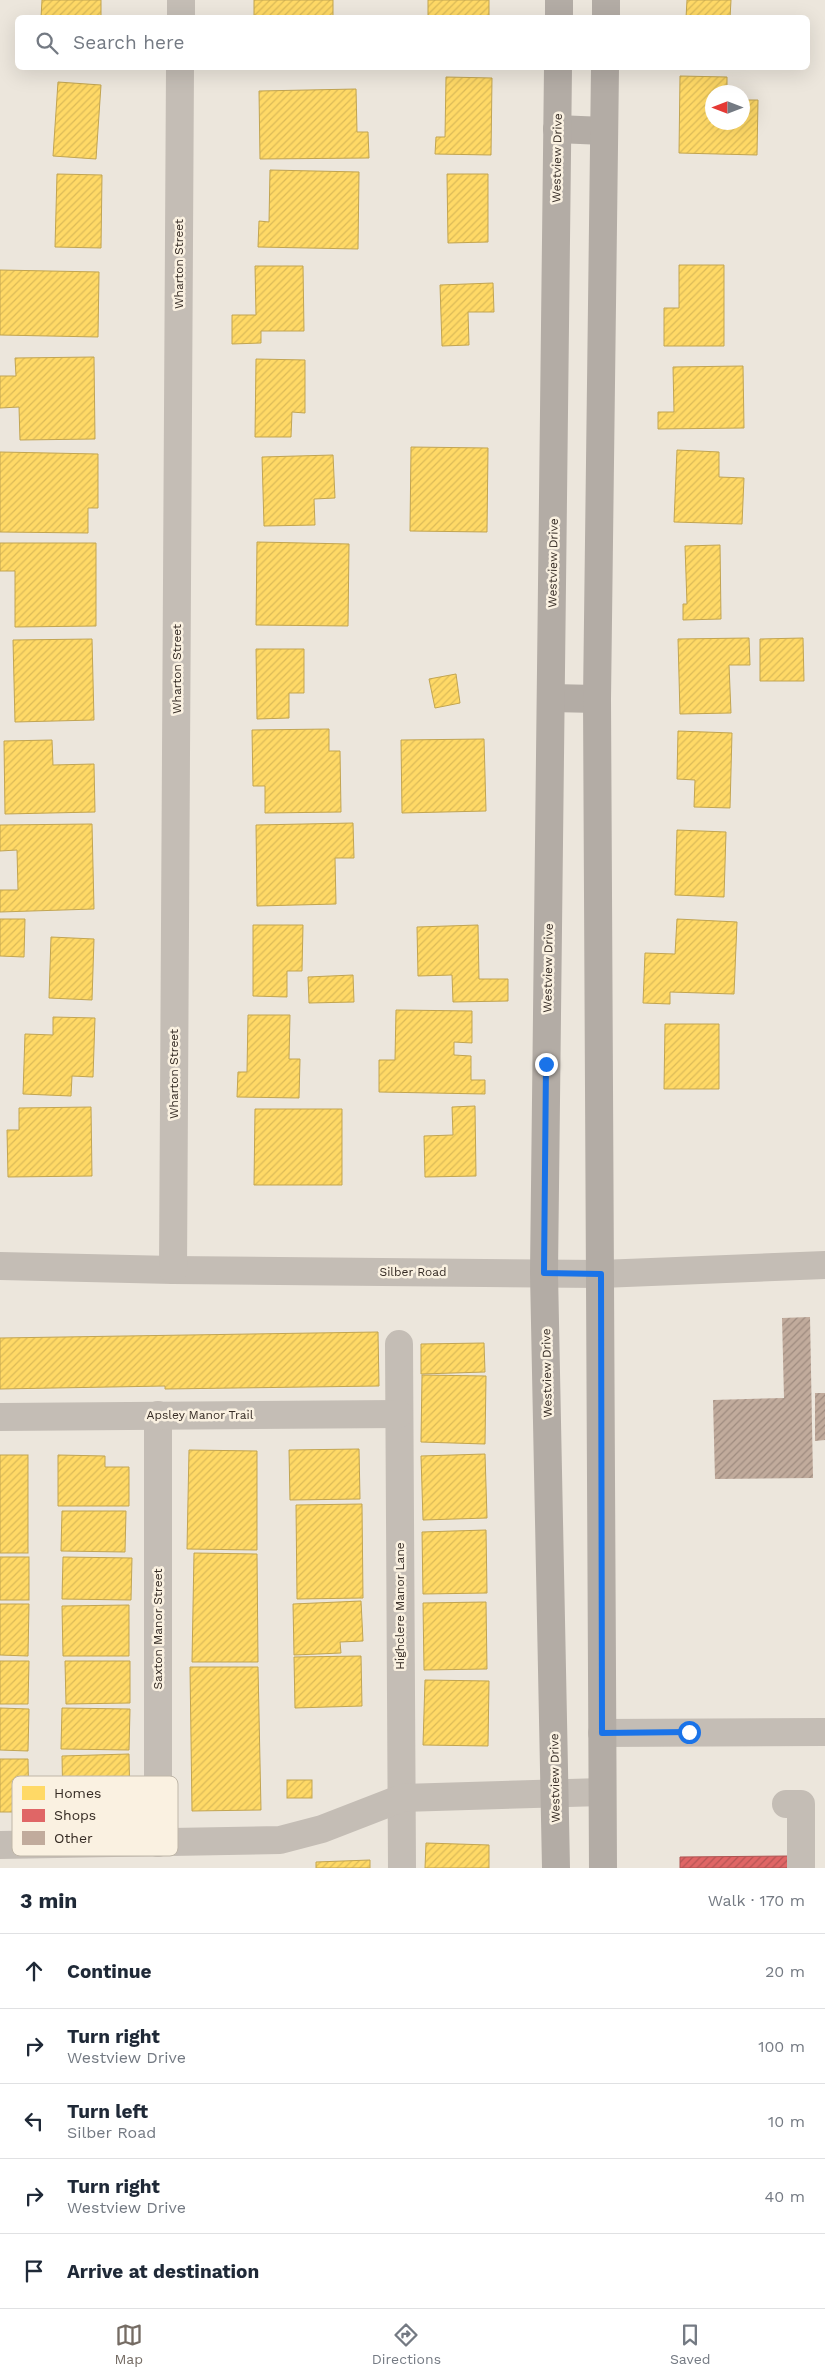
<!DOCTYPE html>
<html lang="en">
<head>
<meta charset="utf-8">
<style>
  :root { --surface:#fff; --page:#f6f6f7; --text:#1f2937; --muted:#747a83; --line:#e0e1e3; --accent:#756c64 }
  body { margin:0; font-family:"Work Sans",sans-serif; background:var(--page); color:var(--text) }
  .compass { position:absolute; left:705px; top:85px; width:45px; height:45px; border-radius:50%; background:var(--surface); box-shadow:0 5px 20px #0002; rotate:270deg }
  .stop { position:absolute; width:15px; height:15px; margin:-11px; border:4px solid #1a73e8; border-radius:50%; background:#fff }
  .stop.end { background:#1a73e8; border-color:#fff; box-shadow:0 1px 5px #0008 }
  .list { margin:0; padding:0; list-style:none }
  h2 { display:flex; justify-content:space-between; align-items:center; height:65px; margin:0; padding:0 20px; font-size:21px }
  h2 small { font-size:16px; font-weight:400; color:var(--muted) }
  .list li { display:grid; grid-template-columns:32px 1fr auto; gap:15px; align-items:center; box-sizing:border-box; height:75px; padding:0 20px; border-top:1px solid var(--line) }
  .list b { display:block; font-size:19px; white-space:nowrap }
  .list p { margin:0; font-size:16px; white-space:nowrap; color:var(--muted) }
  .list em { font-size:16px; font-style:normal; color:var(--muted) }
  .icon { flex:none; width:28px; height:28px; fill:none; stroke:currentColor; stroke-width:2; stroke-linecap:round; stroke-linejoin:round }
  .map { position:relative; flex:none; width:825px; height:1868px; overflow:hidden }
  .search { position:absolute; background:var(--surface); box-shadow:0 5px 20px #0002; left:15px; right:15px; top:15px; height:55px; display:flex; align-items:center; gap:12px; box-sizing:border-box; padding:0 18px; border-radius:8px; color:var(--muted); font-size:19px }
  .sheet { height:440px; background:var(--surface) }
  nav { display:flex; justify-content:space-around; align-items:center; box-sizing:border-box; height:70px; border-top:1px solid var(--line); background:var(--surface); font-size:14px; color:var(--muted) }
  nav a { display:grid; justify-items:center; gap:2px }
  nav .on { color:var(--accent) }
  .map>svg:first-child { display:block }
</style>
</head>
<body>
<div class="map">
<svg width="825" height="1868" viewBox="0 0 825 1868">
  <defs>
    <pattern id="homes-hatch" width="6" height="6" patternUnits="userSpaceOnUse" patternTransform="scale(1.25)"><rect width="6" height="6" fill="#ffd966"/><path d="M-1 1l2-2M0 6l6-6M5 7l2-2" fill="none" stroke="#dbba58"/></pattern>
    <pattern id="shops-hatch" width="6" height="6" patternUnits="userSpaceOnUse" patternTransform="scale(1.25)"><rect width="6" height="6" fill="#e06666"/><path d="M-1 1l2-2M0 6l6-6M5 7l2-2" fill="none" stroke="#b65454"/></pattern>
    <pattern id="building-hatch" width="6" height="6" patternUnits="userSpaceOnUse" patternTransform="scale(1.25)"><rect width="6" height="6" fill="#c1ab9c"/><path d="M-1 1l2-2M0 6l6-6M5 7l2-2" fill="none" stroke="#9e8b7f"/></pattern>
  </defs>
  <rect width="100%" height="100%" fill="#ece6dc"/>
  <g fill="url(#homes-hatch)" stroke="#c2a552">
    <polygon points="42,0 101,0 101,18 41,18"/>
    <rect x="254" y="0" width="79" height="18"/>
    <rect x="428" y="0" width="61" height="18"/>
    <polygon points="687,0 731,0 730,18 686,18"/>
    <polygon points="680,76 727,77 727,92 712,92 712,122 742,122 742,100 758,100 757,155 679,153"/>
    <polygon points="446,77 492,78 491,155 435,154 436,137 445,137"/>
    <polygon points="58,82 101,85 96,159 53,156"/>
    <polygon points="356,89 357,132 368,132 369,158 260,159 259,91"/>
    <polygon points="270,170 359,172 358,249 258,247 259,221 269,222"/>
    <polygon points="57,174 102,175 101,248 55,247"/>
    <polygon points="447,174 488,174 488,242 448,243"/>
    <polygon points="679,265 724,265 724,346 664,346 664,308 679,308"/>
    <polygon points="255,266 303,266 304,331 261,331 261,343 232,344 232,315 256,315"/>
    <polygon points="0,270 99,272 98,337 0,335"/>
    <polygon points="493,283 494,312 468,312 469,345 442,346 440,285"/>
    <polygon points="94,357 95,439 20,440 19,407 0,408 0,376 16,376 15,358"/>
    <polygon points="256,359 305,360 305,413 292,412 291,437 255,437"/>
    <polygon points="743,366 744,428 658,429 658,412 674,412 673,367"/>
    <polygon points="411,447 488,448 487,532 410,531"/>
    <polygon points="677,450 719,452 719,477 744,478 742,524 674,522"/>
    <polygon points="0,452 98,454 98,508 88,508 88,533 0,532"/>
    <polygon points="333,455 335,498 314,499 315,525 264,526 262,457"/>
    <polygon points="257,542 349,544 348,626 256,625"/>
    <polygon points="0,543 96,543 96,626 15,627 15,571 0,571"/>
    <polygon points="720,545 721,619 683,620 683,604 687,604 685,546"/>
    <polygon points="749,638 750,665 729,665 731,713 680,714 678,639"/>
    <polygon points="803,638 804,681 760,681 760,639"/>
    <polygon points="92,639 94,720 15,722 13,640"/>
    <polygon points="256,649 304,649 304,693 289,693 289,718 257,719"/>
    <polygon points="456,674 460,703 435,708 429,679"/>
    <polygon points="329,729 329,751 340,751 341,812 265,813 265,786 253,786 252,730"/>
    <polygon points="678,731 732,733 730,808 694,807 695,780 677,779"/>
    <polygon points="484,739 486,811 402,813 401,740"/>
    <polygon points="52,740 53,765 94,764 95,812 5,814 4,741"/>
    <polygon points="353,823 354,858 335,858 336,904 257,906 256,825"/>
    <polygon points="92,824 94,909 0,912 0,890 18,890 17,850 0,851 0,825"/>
    <polygon points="677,830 726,832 724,897 675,895"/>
    <polygon points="0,919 25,919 24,957 0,956"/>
    <polygon points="677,919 737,922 734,994 670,992 670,1004 643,1003 645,953 675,954"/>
    <polygon points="253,925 303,925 302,971 287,971 287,997 253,996"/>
    <polygon points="478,925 479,979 508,979 508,1001 453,1002 452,975 418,976 417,927"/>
    <polygon points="51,937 94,939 92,1000 49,998"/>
    <polygon points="353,975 354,1002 309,1003 308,977"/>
    <polygon points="396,1010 472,1011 472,1043 454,1042 454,1055 471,1056 471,1080 485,1080 485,1094 379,1092 379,1060 395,1060"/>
    <polygon points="248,1015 290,1015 289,1059 300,1059 299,1098 237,1097 238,1072 247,1072"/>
    <polygon points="53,1017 95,1018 93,1077 72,1076 71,1096 23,1094 25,1034 53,1035"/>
    <polygon points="665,1024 719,1024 719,1089 664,1089"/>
    <polygon points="475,1106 476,1176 425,1177 424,1136 453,1135 452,1107"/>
    <polygon points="91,1107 92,1176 8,1177 7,1130 19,1130 19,1108"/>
    <polygon points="255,1109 342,1109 342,1185 254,1185"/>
    <polygon points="378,1332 379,1386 165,1389 165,1386 0,1389 0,1338"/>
    <polygon points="484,1343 485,1372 421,1374 421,1344"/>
    <polygon points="422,1375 486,1376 485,1444 421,1442"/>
    <polygon points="359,1449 360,1499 290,1500 289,1450"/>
    <polygon points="189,1450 257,1451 257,1550 187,1549"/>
    <polygon points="485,1454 487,1518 423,1520 421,1456"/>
    <rect x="0" y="1455" width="28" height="98"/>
    <polygon points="58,1455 105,1456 105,1467 129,1467 129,1506 58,1506"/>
    <polygon points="362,1504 363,1598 297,1599 296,1505"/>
    <polygon points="62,1511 126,1511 125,1552 61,1551"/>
    <polygon points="486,1530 487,1593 423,1594 422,1532"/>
    <polygon points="194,1553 257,1554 258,1662 192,1662"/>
    <rect x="0" y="1557" width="29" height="43"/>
    <polygon points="63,1557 132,1558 131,1600 62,1599"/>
    <polygon points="361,1601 363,1641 340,1642 341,1653 294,1655 293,1604"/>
    <polygon points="486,1602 487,1669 424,1670 423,1603"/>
    <polygon points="0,1604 29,1604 28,1656 0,1655"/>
    <polygon points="129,1605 129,1656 63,1656 62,1606"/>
    <polygon points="361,1656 362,1706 295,1708 294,1657"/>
    <polygon points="0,1661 29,1661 28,1704 0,1704"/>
    <polygon points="65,1661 130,1661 130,1703 66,1704"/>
    <polygon points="190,1667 258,1667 261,1810 192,1811"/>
    <polygon points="425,1680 489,1681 488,1746 423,1745"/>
    <polygon points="0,1708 29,1709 28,1751 0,1750"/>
    <polygon points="62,1708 130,1709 129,1750 61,1749"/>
    <polygon points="129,1754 130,1807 63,1809 62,1756"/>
    <polygon points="0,1759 28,1759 29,1812 0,1812"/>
    <rect x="287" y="1780" width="25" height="18"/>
    <polygon points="426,1843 489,1845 489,1868 425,1868"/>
    <polygon points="370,1860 370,1868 316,1868 316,1862"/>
  </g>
  <polygon fill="url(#shops-hatch)" stroke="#ad5452" points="789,1856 789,1868 680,1868 680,1857"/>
  <g fill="url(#building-hatch)">
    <polygon points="810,1317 813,1478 715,1479 713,1400 784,1398 782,1318"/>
    <polygon points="815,1393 825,1393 825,1440 815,1441"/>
  </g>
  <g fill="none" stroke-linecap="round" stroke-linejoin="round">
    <g stroke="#c4bdb5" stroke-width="28">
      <polyline points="181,18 181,0"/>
      <polyline points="0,1266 173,1270 601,1274 825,1265"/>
      <polyline points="173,1270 180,68"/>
      <polyline points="399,1344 402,1868"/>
      <polyline points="158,1415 158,1843"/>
      <polyline points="0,1417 399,1414"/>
      <polyline points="602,1733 825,1732"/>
      <polyline points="786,1804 801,1804 801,1868"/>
      <polyline points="0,1845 280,1840 322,1829 402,1798 602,1792"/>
    </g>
    <g stroke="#b3aca5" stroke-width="28">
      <polyline points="559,18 559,0"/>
      <polyline points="606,18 606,0"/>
      <polyline points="557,129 604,131"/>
      <polyline points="551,698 597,699"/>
      <polyline points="556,1868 544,1273 558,68"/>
      <polyline points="603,1868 597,699 605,68"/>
    </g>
  </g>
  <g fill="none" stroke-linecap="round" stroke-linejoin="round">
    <polyline stroke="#1a73e8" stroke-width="6" points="546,1064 544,1273 601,1274 602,1733 689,1732"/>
  </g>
  <g text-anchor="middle" stroke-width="5" stroke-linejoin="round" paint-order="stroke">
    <g font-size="12" fill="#352b24" stroke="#faf1e1">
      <text transform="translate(557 158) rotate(-89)" y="4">Westview Drive</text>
      <text transform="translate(179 264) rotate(-90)" y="4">Wharton Street</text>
      <text transform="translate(553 563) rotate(-89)" y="4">Westview Drive</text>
      <text transform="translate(177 669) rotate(-90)" y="4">Wharton Street</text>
      <text transform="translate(548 968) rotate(-89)" y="4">Westview Drive</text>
      <text transform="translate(174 1074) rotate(-90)" y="4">Wharton Street</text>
      <text x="413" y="1276">Silber Road</text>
      <text transform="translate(547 1373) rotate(-91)" y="4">Westview Drive</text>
      <text x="200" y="1419">Apsley Manor Trail</text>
      <text transform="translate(400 1606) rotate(-90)" y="4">Highclere Manor Lane</text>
      <text transform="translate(158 1629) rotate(-90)" y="4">Saxton Manor Street</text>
      <text transform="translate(555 1778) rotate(-91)" y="4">Westview Drive</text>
    </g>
  </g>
  <rect x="12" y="1776" width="166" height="80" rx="8" fill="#faf1e1" stroke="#bfb6a8" stroke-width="1"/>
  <rect x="22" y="1786" width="23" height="14" fill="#ffd966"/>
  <rect x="22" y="1809" width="23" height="13" fill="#e06666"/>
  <rect x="22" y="1831" width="23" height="14" fill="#c1ab9c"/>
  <g font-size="14" fill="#352b24">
    <text x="54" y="1798">Homes</text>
    <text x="54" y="1820">Shops</text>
    <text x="54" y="1843">Other</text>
  </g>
</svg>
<svg class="compass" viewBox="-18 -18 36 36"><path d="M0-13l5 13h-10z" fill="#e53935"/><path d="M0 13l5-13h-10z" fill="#747a83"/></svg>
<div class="stop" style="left:689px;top:1732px"></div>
<div class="stop end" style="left:546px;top:1064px"></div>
<div class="search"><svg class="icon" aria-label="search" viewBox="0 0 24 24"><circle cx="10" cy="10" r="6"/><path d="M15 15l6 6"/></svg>Search here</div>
</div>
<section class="sheet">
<h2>3 min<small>Walk · 170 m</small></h2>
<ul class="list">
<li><svg class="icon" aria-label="ahead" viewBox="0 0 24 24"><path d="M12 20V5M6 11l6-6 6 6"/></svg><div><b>Continue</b></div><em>20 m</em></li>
<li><svg class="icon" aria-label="right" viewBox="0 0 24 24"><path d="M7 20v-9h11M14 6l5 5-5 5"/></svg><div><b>Turn right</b><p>Westview Drive</p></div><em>100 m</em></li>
<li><svg class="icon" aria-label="left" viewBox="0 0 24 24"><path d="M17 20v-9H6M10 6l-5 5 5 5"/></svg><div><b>Turn left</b><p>Silber Road</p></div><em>10 m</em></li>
<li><svg class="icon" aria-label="right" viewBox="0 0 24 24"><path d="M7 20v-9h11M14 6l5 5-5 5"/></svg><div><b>Turn right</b><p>Westview Drive</p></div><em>40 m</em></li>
<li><svg class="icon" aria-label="arrive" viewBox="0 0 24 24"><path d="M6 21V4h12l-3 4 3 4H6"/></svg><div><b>Arrive at destination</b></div></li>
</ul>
</section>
<nav>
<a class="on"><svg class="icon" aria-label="map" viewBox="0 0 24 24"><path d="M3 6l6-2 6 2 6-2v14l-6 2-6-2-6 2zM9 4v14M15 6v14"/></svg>Map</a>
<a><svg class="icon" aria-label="directions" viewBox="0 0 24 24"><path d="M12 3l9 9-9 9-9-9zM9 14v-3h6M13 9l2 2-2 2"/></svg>Directions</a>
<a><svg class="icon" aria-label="saved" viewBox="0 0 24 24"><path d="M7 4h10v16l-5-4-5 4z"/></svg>Saved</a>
</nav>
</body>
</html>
